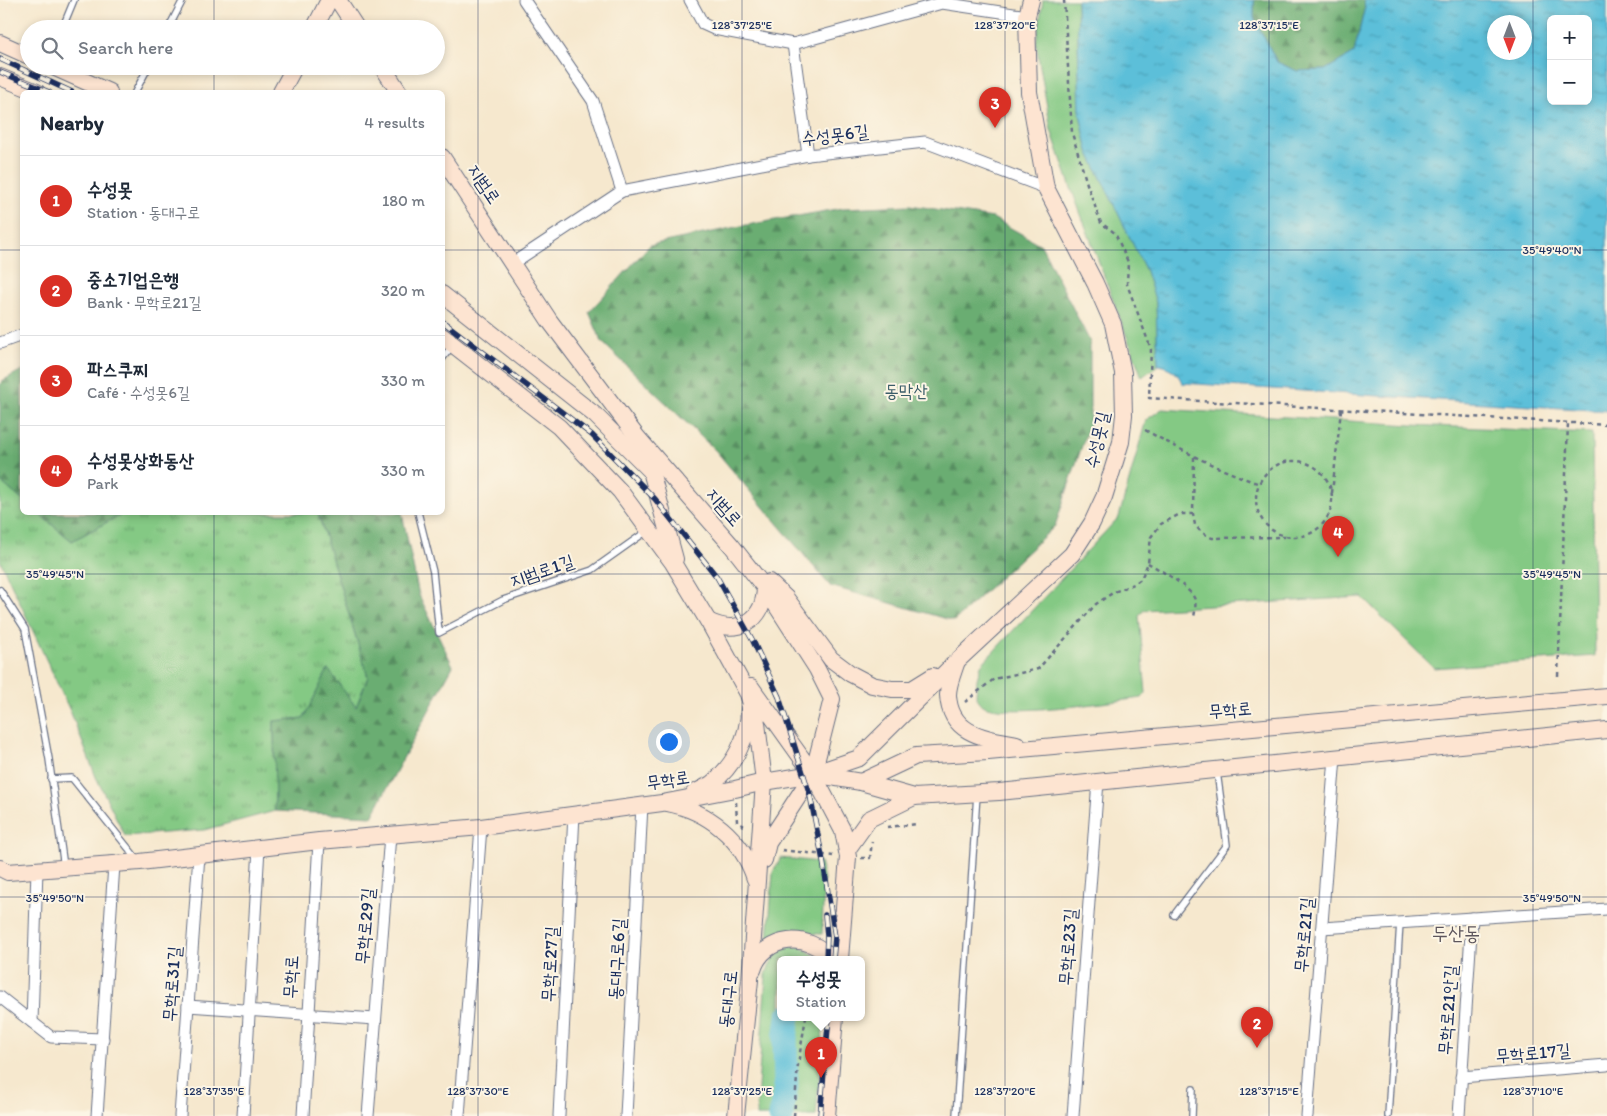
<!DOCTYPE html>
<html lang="en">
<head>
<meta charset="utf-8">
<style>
  :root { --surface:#fff; --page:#f6f6f7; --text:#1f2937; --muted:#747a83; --line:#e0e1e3; --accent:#d93025 }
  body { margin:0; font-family:Itim,"Poor Story",sans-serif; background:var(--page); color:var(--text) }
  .controls { position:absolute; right:15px; top:15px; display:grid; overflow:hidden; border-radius:8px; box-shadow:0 2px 8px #0003 }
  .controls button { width:45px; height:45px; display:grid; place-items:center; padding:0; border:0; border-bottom:1px solid var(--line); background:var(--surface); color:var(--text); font:25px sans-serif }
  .compass { position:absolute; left:1487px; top:15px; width:45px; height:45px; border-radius:50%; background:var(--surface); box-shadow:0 2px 8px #0003; rotate:180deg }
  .you { position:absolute; left:668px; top:741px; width:18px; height:18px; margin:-12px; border:4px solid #fff; border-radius:50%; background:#1a73e8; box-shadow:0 0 0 8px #1a73e833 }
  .badge { display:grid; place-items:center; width:32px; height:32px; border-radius:50%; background:var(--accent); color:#fff; font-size:16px; font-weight:700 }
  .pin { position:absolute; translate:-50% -41px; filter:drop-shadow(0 1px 2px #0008) }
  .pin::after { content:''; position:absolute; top:26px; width:18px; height:15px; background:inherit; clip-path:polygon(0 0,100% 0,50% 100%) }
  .popup { position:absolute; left:777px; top:956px; width:88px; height:65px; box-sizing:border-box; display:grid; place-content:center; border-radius:8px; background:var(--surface); filter:drop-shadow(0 1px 4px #0005); font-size:16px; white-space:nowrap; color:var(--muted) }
  .popup b { font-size:19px; color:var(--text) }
  .popup::after { content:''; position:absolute; left:50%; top:100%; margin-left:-10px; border:10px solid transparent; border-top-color:var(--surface) }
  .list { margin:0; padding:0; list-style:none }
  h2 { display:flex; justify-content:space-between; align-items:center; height:65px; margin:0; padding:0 20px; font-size:21px }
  h2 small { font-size:16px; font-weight:400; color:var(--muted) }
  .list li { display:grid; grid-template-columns:32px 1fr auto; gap:15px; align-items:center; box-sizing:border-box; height:90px; padding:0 20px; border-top:1px solid var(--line) }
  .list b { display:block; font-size:19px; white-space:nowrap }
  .list p { margin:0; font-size:16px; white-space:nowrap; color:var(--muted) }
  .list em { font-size:16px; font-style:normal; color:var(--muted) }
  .icon { flex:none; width:28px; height:28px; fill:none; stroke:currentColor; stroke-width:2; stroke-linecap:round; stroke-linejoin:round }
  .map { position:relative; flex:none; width:1607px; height:1116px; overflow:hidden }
  .search { position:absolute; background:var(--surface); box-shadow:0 2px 8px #0003; left:20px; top:20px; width:425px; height:55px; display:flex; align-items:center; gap:12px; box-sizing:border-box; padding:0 18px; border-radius:28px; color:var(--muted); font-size:19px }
  .panel { position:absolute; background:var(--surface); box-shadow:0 2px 8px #0003; left:20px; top:90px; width:425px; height:425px; border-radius:8px }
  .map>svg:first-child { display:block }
</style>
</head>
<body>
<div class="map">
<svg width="1607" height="1116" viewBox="0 0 1607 1116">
  <defs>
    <pattern id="grass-tufts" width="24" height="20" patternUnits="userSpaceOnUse" patternTransform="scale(1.25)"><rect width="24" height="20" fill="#84c984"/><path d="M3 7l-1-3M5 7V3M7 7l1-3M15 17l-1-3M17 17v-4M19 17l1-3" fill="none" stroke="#6ba46f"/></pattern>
    <pattern id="forest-firs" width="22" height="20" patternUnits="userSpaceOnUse" patternTransform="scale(1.25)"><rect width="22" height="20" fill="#6bad72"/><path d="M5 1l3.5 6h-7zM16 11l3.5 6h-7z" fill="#578d61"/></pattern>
    <pattern id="water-ripples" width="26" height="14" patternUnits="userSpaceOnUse" patternTransform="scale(1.25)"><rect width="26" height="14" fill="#5bbfd9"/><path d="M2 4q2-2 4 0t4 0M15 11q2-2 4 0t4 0" fill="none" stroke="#4a9cb3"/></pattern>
  </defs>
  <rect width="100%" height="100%" fill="#fcf5e5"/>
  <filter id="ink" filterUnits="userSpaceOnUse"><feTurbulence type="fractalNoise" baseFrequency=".02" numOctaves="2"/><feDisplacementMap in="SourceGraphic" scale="10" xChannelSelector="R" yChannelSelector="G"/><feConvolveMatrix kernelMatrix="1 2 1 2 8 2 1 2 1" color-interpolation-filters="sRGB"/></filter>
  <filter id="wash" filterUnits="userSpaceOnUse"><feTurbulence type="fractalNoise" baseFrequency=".0096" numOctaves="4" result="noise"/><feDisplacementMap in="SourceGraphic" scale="20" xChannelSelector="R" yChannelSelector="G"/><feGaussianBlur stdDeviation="1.12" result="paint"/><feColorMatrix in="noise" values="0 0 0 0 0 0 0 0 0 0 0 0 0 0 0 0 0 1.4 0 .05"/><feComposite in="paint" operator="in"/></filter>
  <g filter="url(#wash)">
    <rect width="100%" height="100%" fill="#f6e8ce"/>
    <polygon fill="url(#grass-tufts)" stroke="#507c71" points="0,481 22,500 22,512 38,513 72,541 124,513 318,513 368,677 356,707 328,670 304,718 274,721 275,811 204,830 125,836 96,777 71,713 0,560"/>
    <g fill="url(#forest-firs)" stroke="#436e68">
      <polygon points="1254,0 1364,0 1365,7 1354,53 1325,70 1297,71 1277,62 1254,18"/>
      <polygon points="910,205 993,218 1041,245 1090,342 1090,422 1055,526 954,621 830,586 716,451 602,342 589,312 650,245 741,226 843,208"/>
      <polygon points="22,370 22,500 0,481 0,385 2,381"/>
      <polygon points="38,513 124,513 72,541"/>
      <polygon points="318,513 402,513 419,595 453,666 372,816 275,811 274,721 304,718 328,669 356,707 368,677"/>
    </g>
    <g fill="#84c984" stroke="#507c71">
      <polygon points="1043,0 1077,0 1080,114 1088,151 1146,271 1156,302 1158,365 1142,377 1071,188 1051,130 1036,43"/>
      <path d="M1162,409l250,16 180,8 3,223 -161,12 -72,-71 -218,13 -5,6 7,77 -4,5c-28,3 -139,20 -159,7 -2,-1 -5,-6 -7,-9l1,-17 4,-14 138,-148 27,-97z"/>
      <polygon points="781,858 820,862 824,879 822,934 784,933 768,941 773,872"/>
      <path d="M790,947h10l22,12h-41v58h43l-8,99h-60l10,-141c4,-14 10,-22 24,-28z"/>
    </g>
    <path fill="url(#water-ripples)" stroke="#3b779c" fill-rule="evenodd" d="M1077,0h177v18l23,44 20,9 28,-1 29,-17 11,-46 -1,-7h243v411l-425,-28c-4,-11 -12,-16 -24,-18l-2,-63 -10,-31 -58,-120 -8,-37zM1551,19h37v82h-37zM1494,22h30v30h-30z"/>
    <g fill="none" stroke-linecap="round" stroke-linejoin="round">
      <polyline stroke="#5bbfd9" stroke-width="25" points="781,1116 786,1086 785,1038 788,1017"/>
    </g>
  </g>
  <g filter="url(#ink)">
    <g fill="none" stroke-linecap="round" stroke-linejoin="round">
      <defs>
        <g id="lane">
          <polyline points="62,29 74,0"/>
          <polyline points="168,29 183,0"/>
          <polyline points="135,92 149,66"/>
          <polyline points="442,359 452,346"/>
          <polyline points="418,512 433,572 439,633 503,600 592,570 647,531"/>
          <polyline points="0,590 25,629 49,759 64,867"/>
          <polyline points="51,779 72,778 137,859"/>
          <polyline points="1174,915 1227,845 1217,772"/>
          <polyline points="956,1116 977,794"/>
          <polyline points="1192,1116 1193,1089"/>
          <polyline points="1388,1116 1400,922"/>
        </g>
        <g id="street">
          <polyline points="690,0 703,24 714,29 793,44 942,3 1027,16"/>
          <polyline points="793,44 808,155"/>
          <polyline points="622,191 808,155 925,142 1046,188"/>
          <polyline points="513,263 622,191 593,101 524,0"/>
          <polyline points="0,343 22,335"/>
          <polyline points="1322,928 1607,909"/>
          <polyline points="0,997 51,1037 103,1039"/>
          <polyline points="188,1006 375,1019"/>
          <polyline points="32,1022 37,869"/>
          <polyline points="1461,1077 1607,1065"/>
          <polyline points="97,1116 114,865"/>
          <polyline points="180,1116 199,855"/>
          <polyline points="243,1116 259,848"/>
          <polyline points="303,1116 319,841"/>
          <polyline points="368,1116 390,835"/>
          <polyline points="459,1116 481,827"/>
          <polyline points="559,1116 574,814"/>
          <polyline points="626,1116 642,805"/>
          <polyline points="1073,1116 1098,781"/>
          <polyline points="1307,1116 1335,757"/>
          <polyline points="1459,1116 1472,918"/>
        </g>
        <g id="secondary">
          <polyline points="338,0 357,29"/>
          <polyline points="314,29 329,0"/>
          <polyline points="0,43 29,56"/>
          <polyline points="51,66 109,92"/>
          <polyline points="382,66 399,92"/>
          <polyline points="0,77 37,92"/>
          <polyline points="281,92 295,66"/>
          <polyline points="442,157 549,320 637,437 732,546 765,588 817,669 832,699 813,774 768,843 764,860"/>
          <polyline points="442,294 595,415 651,471 675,559"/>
          <polyline points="442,336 559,427 620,491 673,563 708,621 748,694 757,723 764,782 750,980 736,1116"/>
          <polyline points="769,582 786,598 831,659 851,674 872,685 892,689 912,689 933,676"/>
          <path d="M708,621c30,15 56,0 57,-33"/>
          <path d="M956,664c-3,9 -8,21 -8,31 2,40 37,43 69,49"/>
          <polyline points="751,687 813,774 843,831 848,857 840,959"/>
          <polyline points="815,773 859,758 956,662 1072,554 1092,523 1104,497 1113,468 1121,442 1124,415 1123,373 1113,324 1095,283 1046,188 1029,92 1027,16 1031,0"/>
          <polyline points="861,782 916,756 988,752 1607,696"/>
          <path d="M694,793c6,-3 12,-6 17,-9 23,-18 38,-47 38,-75"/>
          <path d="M667,803c41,8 75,35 88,76"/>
          <polyline points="847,850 869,819 914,797"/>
          <polyline points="0,868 8,872 140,862 319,841 481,827 662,803 735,789 764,782 813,774 861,782 914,797 999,792 1607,730"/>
          <path d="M753,970c11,-36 57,-38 78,-11"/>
          <polyline points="827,1116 835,1017"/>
        </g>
      </defs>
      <use href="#lane" stroke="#687085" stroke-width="8"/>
      <use href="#street" stroke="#687085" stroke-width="13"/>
      <use href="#secondary" stroke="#687085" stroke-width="18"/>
      <g stroke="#687085" stroke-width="2.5" stroke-dasharray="4 4" stroke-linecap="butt">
        <polyline points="1064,0 1072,133 1087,184 1101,223 1115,233 1128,262 1127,284 1151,349 1149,398 1607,425"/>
        <path d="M1145,430c38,21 74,40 115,54"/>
        <polyline points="1194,457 1193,514 1195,525 1201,532 1212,538 1285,537"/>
        <circle cx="1294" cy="499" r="38"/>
        <polyline points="1332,493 1341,410"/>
        <path d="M1148,563c12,7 43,24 47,37 1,5 0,12 -1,17"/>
        <polyline points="1558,676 1568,423"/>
        <polyline points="965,702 994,679 1038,669 1096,604 1114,592 1134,584 1141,579 1148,563 1151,537 1161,524 1180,514 1193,514"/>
        <polyline points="736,802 737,822 746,827"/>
        <polyline points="887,827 918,824"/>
        <polyline points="782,850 833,856"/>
        <polyline points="861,858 870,858 872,841"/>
        <polyline points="794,1116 798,1064 806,1017"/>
      </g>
      <use href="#lane" stroke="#fff" stroke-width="5.5"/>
      <use href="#street" stroke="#fff" stroke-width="11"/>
      <use href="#secondary" stroke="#fde4d1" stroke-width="16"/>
      <defs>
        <g id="rail">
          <polyline points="0,59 72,92"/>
          <polyline points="0,72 49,92"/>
          <polyline points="442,321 592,435 655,499 717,577 753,641 779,697 810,795 823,861 835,937 833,959"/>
          <polyline points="825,915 827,936 826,959"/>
          <polyline points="820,1116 829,1017"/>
        </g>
      </defs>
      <use href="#rail" stroke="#1b2f5e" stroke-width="5.5"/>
      <use href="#rail" stroke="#fcf5e5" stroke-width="4" stroke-dasharray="11" stroke-linecap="butt"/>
    </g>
  </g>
  <path fill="none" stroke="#1b2f5e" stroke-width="1" stroke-opacity="0.45" d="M214,0v29M478,0v1116M742,0v1116M1005,0v1116M1269,0v1116M1533,0v1116M214,66v26M0,250h22M442,250h1165M214,512v604M0,574h1607M0,897h1607"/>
  <g text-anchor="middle" stroke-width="4" stroke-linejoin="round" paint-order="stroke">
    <g font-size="18" fill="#1b2f5e" stroke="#fcf5e5">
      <text transform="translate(835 135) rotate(-7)" y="6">수성못6길</text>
      <text transform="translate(484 184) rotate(56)" y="6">지범로</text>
      <text transform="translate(1097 440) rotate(-78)" y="6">수성못길</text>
      <text transform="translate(724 507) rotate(49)" y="6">지범로</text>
      <text transform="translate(542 571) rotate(-19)" y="6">지범로1길</text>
      <text transform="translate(1230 710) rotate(-5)" y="6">무학로</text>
      <text transform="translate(668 780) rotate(-9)" y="6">무학로</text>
      <text transform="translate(365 926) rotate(-85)" y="6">무학로29길</text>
      <text transform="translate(1304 935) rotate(-85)" y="6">무학로21길</text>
      <text transform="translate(1068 947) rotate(-86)" y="6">무학로23길</text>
      <text transform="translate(617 959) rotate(-87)" y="6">동대구로6길</text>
      <text transform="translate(550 964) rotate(-87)" y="6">무학로27길</text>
      <text transform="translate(291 977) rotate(-87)" y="6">무학로</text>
      <text transform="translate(172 984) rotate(-86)" y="6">무학로31길</text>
      <text transform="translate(728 999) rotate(-84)" y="6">동대구로</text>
      <text transform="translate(1448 1010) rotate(-86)" y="6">무학로21안길</text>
      <text transform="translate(1533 1053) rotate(-5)" y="6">무학로17길</text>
    </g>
    <g font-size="18" fill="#3a5d69" stroke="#fcf5e5">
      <text x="906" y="397">동막산</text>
    </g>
    <g font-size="20" fill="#5d565d" stroke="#fcf5e5">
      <text x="1456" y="940">두산동</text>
    </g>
  </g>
  <g font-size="12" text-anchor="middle" fill="#1b2f5e" stroke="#fcf5e5" stroke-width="4" stroke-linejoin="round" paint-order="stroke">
    <text x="742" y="29">128°37'25"E</text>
    <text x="1005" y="29">128°37'20"E</text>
    <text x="1269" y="29">128°37'15"E</text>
    <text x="1552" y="254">35°49'40"N</text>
    <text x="1552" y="578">35°49'45"N</text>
    <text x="55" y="578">35°49'45"N</text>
    <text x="1552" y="902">35°49'50"N</text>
    <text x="55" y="902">35°49'50"N</text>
    <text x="214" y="1095">128°37'35"E</text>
    <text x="478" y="1095">128°37'30"E</text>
    <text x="742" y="1095">128°37'25"E</text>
    <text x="1005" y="1095">128°37'20"E</text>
    <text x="1269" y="1095">128°37'15"E</text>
    <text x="1533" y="1095">128°37'10"E</text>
  </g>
</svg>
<div class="controls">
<button>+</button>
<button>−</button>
</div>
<svg class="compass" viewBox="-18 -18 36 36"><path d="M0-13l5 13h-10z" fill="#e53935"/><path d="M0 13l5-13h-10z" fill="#747a83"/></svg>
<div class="you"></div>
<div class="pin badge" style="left:821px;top:1078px">1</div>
<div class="popup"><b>수성못</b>Station</div>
<div class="pin badge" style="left:1257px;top:1048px">2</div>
<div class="pin badge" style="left:995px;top:128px">3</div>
<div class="pin badge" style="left:1338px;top:557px">4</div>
<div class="search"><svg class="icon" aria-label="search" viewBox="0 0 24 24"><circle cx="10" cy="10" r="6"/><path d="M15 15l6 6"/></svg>Search here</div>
<section class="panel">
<h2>Nearby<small>4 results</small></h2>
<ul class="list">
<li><span class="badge">1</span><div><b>수성못</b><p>Station · 동대구로</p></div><em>180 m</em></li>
<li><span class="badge">2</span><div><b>중소기업은행</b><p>Bank · 무학로21길</p></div><em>320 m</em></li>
<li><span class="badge">3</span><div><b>파스쿠찌</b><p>Café · 수성못6길</p></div><em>330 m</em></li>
<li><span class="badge">4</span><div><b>수성못상화동산</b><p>Park</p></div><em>330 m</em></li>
</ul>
</section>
</div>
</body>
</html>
